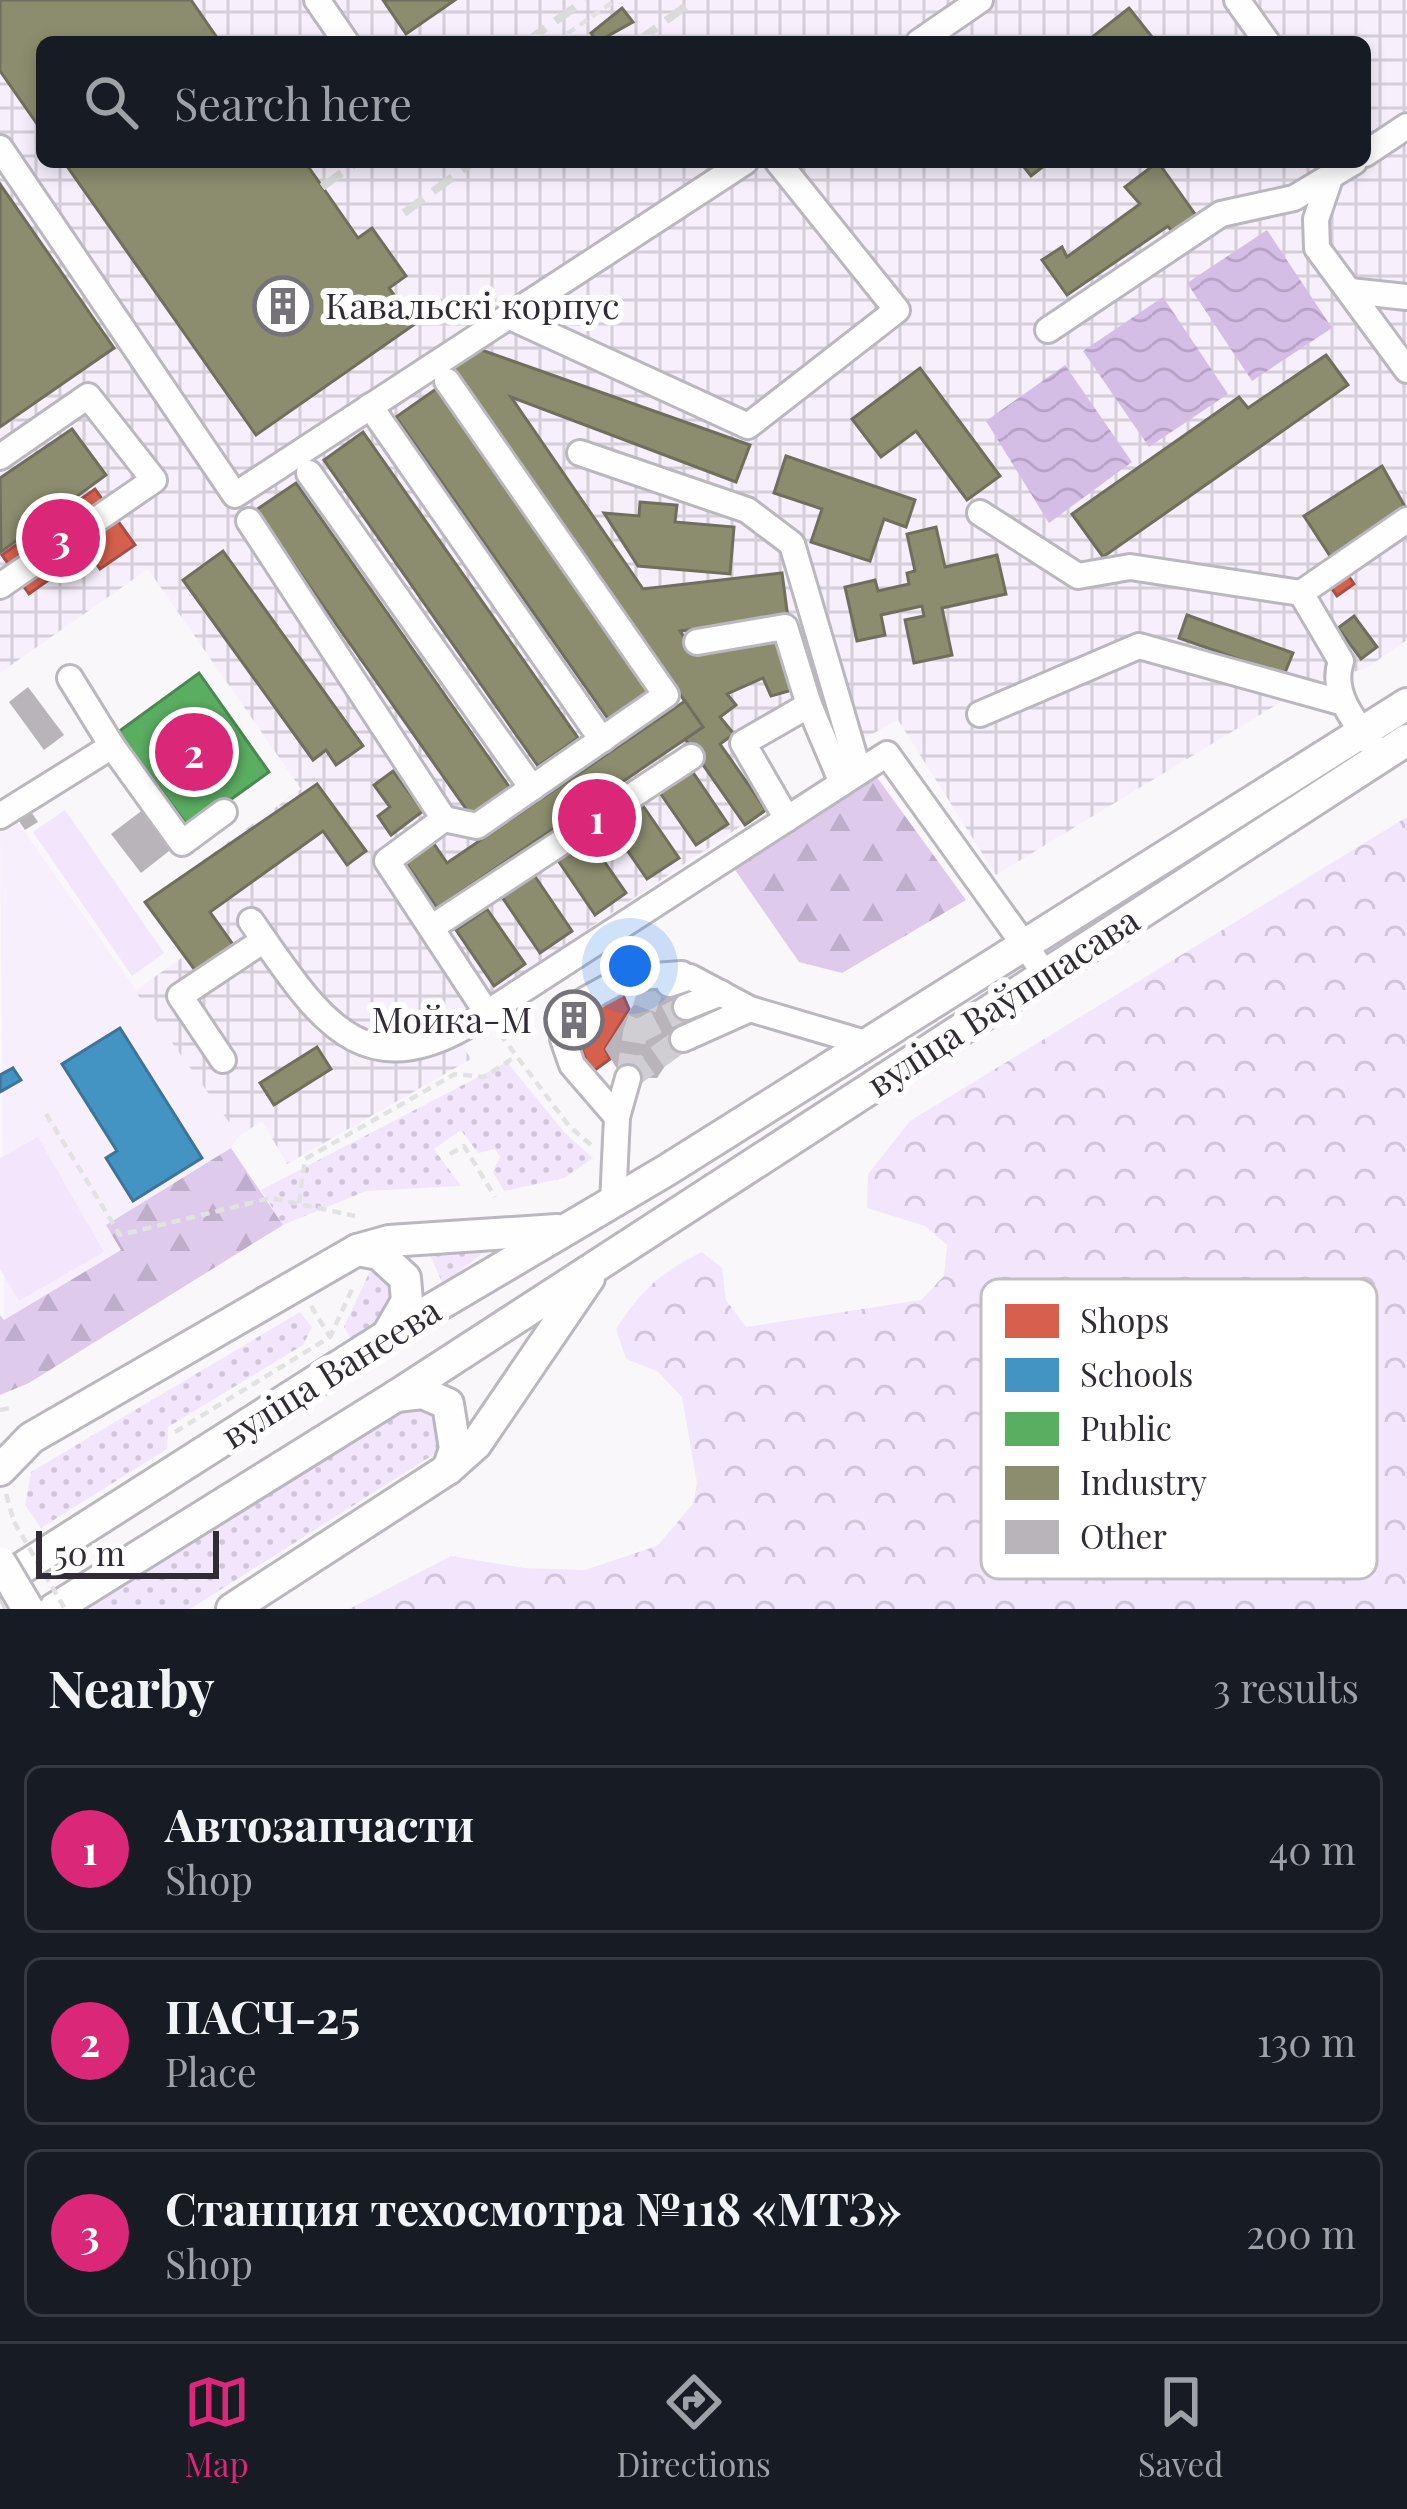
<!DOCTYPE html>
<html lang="en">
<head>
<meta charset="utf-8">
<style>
  :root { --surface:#171b24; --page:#20242c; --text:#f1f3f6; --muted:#9ea1a6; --line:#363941; --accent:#db2777 }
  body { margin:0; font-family:"Playfair Display",serif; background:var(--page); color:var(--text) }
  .scale { position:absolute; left:36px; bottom:30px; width:183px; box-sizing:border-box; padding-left:12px; border:6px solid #302b35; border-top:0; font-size:33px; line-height:42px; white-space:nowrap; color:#302b35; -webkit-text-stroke:9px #fff; paint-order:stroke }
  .you { position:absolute; left:630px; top:966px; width:42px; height:42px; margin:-30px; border:9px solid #fff; border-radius:50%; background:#1a73e8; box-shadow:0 0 0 18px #1a73e833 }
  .badge { display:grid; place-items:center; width:78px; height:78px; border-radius:50%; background:var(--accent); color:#fff; font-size:39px; font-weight:700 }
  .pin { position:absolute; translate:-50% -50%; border:6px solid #fff; box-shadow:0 3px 12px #0006 }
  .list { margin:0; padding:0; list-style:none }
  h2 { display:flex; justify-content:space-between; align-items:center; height:156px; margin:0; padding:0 48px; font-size:51px }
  h2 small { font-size:39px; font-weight:400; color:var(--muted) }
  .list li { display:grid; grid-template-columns:78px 1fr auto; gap:36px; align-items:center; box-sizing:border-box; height:168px; margin:0 24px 24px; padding:0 24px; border:3px solid var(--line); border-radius:18px }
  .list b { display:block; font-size:45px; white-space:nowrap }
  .list p { margin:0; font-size:39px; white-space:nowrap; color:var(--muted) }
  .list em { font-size:39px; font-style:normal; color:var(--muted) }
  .icon { flex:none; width:66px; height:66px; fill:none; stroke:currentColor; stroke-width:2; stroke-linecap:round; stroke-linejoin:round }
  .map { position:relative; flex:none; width:1407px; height:1609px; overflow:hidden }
  .search { position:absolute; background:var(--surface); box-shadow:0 6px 18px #0003; left:36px; right:36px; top:36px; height:132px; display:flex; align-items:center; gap:30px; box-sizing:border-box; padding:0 42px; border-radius:18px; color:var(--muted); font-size:45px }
  .sheet { height:732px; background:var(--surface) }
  nav { display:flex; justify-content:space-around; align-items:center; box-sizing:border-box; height:168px; border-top:3px solid var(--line); background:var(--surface); font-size:33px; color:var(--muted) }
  nav a { display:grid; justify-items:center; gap:6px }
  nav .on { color:var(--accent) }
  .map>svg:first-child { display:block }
</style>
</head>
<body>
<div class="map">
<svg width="1407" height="1609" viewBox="0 0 1407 1609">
  <defs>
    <pattern id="industrial-grid" width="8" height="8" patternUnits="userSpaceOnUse" patternTransform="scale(3)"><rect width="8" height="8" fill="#f7f0fc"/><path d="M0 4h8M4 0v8" fill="none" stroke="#d4ced9"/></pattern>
    <pattern id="grass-dots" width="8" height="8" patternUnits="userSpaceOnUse" patternTransform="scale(3)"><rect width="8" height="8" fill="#f2e6fc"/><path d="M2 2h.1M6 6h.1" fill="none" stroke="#d0c5d9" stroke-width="1.8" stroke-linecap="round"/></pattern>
    <pattern id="forest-firs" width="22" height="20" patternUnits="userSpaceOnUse" patternTransform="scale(3)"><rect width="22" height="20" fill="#decbeb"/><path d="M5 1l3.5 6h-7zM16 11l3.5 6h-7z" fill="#bfaeca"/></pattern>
    <pattern id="park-crowns" width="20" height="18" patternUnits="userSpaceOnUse" patternTransform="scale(3)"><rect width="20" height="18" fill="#f2e6fc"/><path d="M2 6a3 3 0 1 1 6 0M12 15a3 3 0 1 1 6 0" fill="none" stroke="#d0c5d9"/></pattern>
    <pattern id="water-waves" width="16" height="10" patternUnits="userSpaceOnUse" patternTransform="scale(3)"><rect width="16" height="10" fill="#d4bee6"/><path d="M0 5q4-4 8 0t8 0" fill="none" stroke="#b6a3c6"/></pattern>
  </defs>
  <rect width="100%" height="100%" fill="#f9f7fa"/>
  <polygon fill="#f7f0fc" points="14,817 239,1136 231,1148 107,1224 122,1249 4,1320 0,826"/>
  <path fill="url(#industrial-grid)" fill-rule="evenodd" d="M0,0h1407v640l-42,29 -51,13 -318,193 -98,-155 -57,31 -23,-62 -84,54 38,62 -324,218 23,36 -184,105 -25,-43 -23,15 -104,-145 49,-35 -39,-54 156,-113 -153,-220 -148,104zM42,42h1323v120h-1323z"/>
  <g fill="url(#grass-dots)">
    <polygon points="507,1062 564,1132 593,1158 564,1178 504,1191 493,1172 500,1157 495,1149 478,1153 461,1130 434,1149 461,1186 366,1191 283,1225 261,1190"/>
    <polygon points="487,1250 443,1284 428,1251"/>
    <polygon points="371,1269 390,1280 398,1300 387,1317 351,1339 344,1327"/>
    <polygon points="300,1312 312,1327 303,1345 168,1427 167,1449 41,1528 25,1505 31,1472"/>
    <polygon points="407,1405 432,1408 444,1428 439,1451 190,1609 91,1609 88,1603"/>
  </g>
  <g fill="url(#forest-firs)">
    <polygon points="876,776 966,900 842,973 799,962 733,867"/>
    <polygon points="231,1148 283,1225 29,1383 0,1395 0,1315 4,1320 121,1250 106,1225"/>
  </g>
  <path fill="url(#park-crowns)" d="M1407,817v792h-1058l102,-53 73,12 61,2 72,-24 36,-42 4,-21 -15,-86 -25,-26 -31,-12 -10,-30c23,-37 46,-58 86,-77l20,16 4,32 20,27 175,-27 23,-24 3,-31 -22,-19 -58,-18 1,-34 42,-53z"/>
  <g fill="#f2e6fc">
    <polygon points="65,810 164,953 132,976 33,832"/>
    <polygon points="38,1137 104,1252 19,1301 0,1269 0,1158"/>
  </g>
  <g fill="url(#water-waves)">
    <polygon points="1267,230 1332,328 1252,381 1187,283"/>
    <polygon points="1163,297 1228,394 1149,447 1083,351"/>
    <polygon points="1065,365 1132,462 1049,523 986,421"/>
  </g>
  <g fill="#d6604d" stroke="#a45046" stroke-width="3">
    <polygon points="95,489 135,545 100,569 88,552 29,594 2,555"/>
    <polygon points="1345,571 1354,584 1337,596 1328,583"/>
    <polygon points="623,995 629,1009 605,1049 610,1059 591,1073 581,1047 598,1006"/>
  </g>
  <g fill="#4393c3" stroke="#3d7498" stroke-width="3">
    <polygon points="120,1028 202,1158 133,1201 106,1158 117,1151 62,1064"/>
    <polygon points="13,1068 21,1080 0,1092 0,1075"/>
  </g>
  <polygon fill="#5aae61" stroke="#4d8754" stroke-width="3" points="199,673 269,772 190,829 118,732"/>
  <g fill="#8c8c6e" stroke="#706f5d" stroke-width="3">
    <polygon points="0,0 191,0 220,42 42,42 42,131 0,71"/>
    <polygon points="383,0 455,0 406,34"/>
    <polygon points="622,8 633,22 597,42 591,33"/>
    <polygon points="1129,8 1156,42 1086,42"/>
    <polygon points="64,162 305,162 358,238 372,228 406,276 389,288 415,324 256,435"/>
    <polygon points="1020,162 1049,162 1031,176"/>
    <polygon points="1158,162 1200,221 1176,237 1168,226 1067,295 1042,260 1062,247 1067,257 1140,204 1125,187"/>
    <polygon points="0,184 114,348 0,427"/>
    <polygon points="476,348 750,445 736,482 511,397 643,589 782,573 788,618 680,631 695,654 781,635 796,689 771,696 763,678 727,694 736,705 720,717 734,734 720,744 766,810 745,825 685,739 703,727 448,367"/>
    <polygon points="1326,355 1348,385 1103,557 1072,514 1239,397 1248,408"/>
    <polygon points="920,368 1000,476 967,500 916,431 881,457 852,419"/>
    <polygon points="436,389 651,696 611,723 396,417"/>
    <polygon points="72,429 106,475 1,552 0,478"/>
    <polygon points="363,432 578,738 538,766 324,460"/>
    <polygon points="786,456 915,500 906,527 884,519 870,561 811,542 822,509 774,493"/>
    <polygon points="1382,466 1407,510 1332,559 1304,516"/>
    <polygon points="296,483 510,788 471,816 256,510"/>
    <polygon points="640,502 677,505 675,522 734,527 730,574 638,566 604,513 639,516"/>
    <polygon points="936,527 945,567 997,555 1006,594 942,608 952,655 914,663 905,620 924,616 922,606 881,615 885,635 857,641 845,587 875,580 878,591 909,584 907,573 915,571 907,534"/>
    <polygon points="223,551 363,746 336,765 326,750 313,760 183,580"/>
    <polygon points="1187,615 1293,653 1284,675 1179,638"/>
    <polygon points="1354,616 1377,647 1361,659 1338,628"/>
    <polygon points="685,701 703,727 437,908 404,860 432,841 447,863"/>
    <polygon points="690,768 728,824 696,845 658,790"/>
    <polygon points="393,771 423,811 391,835 378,816 390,807 374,785"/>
    <polygon points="317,784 366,851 347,865 323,831 210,912 234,946 197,973 145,902"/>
    <polygon points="641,803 679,858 647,879 609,824"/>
    <polygon points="588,838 626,893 595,915 557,859"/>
    <polygon points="534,875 572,931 540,953 502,897"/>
    <polygon points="487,909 525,964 494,986 456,930"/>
    <polygon points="317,1047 331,1069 274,1105 260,1083"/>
  </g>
  <g fill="#b8b4ba">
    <polygon points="28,687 64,735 44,750 9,702"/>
    <polygon points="144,809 173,848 141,873 111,834"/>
    <polygon points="30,810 38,822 25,830 17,818"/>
    <polygon points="651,978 684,995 690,1029 657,1078 622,1077 605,1049"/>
    <polygon points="567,992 598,1006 581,1047 549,1033"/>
  </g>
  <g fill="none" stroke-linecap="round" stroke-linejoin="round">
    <g stroke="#d1ced3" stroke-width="24" stroke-dasharray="24 12" stroke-linecap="butt">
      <polyline points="635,1033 686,1007"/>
      <polyline points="563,1039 585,1000"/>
      <polyline points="628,1078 635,1033 651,990 669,984"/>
      <polyline points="628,1078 683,1039"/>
    </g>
    <defs>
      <g id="minor">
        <polyline points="317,0 346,42"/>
        <polyline points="1237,0 1267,42"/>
        <polyline points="919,42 980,0"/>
        <polyline points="0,148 235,495 745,162"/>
        <polyline points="1365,154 1407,126"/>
        <polyline points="1330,178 1316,219 1317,248 1407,370"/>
        <polyline points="1350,291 1407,297"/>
        <polyline points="508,316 748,426 897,310 778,162"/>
        <polyline points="1048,330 1221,214 1294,198 1354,162"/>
        <polyline points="447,381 666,695 477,826 444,819 387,861 487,1013 887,754 1046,975"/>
        <polyline points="370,406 602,740"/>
        <polyline points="580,453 747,510 792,544 859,772"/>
        <polyline points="0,457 88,396 154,480 0,586"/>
        <polyline points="309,473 532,788"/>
        <polyline points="980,513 1078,576 1130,567 1301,593"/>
        <polyline points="249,521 444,819"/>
        <polyline points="697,642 785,627 809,705"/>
        <polyline points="980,714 1139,646 1344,703"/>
        <polyline points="112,746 182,843 224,812"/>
        <path d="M1373,746c-19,-25 -43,-53 -32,-85l-40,-68 106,-73"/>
        <polyline points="0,816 112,746 70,678"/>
        <polyline points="787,819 743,743 809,705 842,783"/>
        <path d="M251,921c68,97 112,176 236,92"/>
        <polyline points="434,926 691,757"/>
        <polyline points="669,984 690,977 750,1009 865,1043"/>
        <polyline points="585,1000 625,978 682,974"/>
        <polyline points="686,1007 721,993"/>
        <polyline points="563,1039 572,1065 617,1117"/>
        <polyline points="683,1039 750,1009"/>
        <polyline points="223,1060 180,996 264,940"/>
        <polyline points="613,1203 617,1117 628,1078"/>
      </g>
      <g id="major">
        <polyline points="357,1250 379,1254 405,1278 407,1301 388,1334"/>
        <polyline points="396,1396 423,1393 448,1404 455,1449 448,1469"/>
        <polyline points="0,1470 31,1438 357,1250 389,1241 557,1230"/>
        <polyline points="0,1582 388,1335 667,1170 1407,704"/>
        <polyline points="54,1609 396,1396 1407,740"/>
        <polyline points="232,1609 448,1469 476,1444 589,1278"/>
      </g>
    </defs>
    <use href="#minor" stroke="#bbb7be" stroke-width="30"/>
    <use href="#major" stroke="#bbb7be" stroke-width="36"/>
    <g stroke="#e2e2e2" stroke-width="4.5" stroke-dasharray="9 6" stroke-linecap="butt">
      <polyline points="555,42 616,0"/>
      <polyline points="500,1034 569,1126 591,1145"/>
      <polyline points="46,1114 120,1235 271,1198 355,1216"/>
      <polyline points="450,1154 464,1146 495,1197"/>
      <polyline points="299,1203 305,1159 455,1074 484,1077 515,1057"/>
      <polyline points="311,1306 330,1337"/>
      <polyline points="0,1410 15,1407"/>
      <polyline points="175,1432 330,1337 354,1285"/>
      <polyline points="6,1494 14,1522"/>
    </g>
    <use href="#minor" stroke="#fefefe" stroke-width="24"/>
    <use href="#major" stroke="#fefefe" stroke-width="30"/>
    <polyline stroke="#dcdbdc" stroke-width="3" points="0,1600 5,1609"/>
    <g stroke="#dcdbdc" stroke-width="8" stroke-dasharray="24 12" stroke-linecap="butt">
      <polyline points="526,42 585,0"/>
      <polyline points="637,42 694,0"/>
      <polyline points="322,187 357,162"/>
      <polyline points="404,213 473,162"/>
    </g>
    <defs>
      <polyline id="major-bridge" points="0,1562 28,1609"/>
    </defs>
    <use href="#major-bridge" stroke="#bbb7be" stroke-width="36" stroke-linecap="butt"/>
    <polyline stroke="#e2e2e2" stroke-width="4.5" stroke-dasharray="9 6" stroke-linecap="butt" points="14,1522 65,1609"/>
    <use href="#major-bridge" stroke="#fefefe" stroke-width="30"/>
  </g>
  <defs>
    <symbol id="building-ring" viewBox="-11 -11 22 22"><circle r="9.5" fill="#fff" stroke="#76727a" stroke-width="1.5"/><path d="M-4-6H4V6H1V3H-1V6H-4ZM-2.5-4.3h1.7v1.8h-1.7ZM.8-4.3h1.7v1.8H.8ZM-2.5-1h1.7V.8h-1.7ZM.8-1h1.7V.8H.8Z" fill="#76727a"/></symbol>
  </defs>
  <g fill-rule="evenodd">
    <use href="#building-ring" x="250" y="273" width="66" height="66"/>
    <use href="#building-ring" x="541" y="987" width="66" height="66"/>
  </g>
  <g text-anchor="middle" stroke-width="12" stroke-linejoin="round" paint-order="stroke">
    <g font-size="36" fill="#302b35" stroke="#fff" text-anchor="start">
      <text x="325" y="319">Кавальскі корпус</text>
      <text x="532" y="1033" text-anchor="end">Мойка-М</text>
    </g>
    <g font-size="36" fill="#302b35" stroke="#fff">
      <text transform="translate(1003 1002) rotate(-33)" y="13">вуліца Ваўпшасава</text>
      <text transform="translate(331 1373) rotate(-32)" y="13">вуліца Ванеева</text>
    </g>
  </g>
  <rect x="981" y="1279" width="396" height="300" rx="18" fill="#fff" stroke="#c1bfc2" stroke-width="3"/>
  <rect x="1005" y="1304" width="54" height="34" fill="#d6604d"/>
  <rect x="1005" y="1358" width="54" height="34" fill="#4393c3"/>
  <rect x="1005" y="1412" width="54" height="34" fill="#5aae61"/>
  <rect x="1005" y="1466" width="54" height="34" fill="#8c8c6e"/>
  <rect x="1005" y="1520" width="54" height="34" fill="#b8b4ba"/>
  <g font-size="33" fill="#302b35">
    <text x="1080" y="1333">Shops</text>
    <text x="1080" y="1387">Schools</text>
    <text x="1080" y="1441">Public</text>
    <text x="1080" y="1495">Industry</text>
    <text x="1080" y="1549">Other</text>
  </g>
</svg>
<div class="scale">50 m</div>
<div class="you"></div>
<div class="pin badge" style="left:597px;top:818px">1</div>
<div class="pin badge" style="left:194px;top:752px">2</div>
<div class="pin badge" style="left:61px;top:538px">3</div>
<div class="search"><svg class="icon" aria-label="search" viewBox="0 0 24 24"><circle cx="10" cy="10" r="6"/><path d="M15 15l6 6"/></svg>Search here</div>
</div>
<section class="sheet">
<h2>Nearby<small>3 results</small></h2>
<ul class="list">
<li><span class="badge">1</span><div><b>Автозапчасти</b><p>Shop</p></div><em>40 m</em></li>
<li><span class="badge">2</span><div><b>ПАСЧ-25</b><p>Place</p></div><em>130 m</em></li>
<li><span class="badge">3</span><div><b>Станция техосмотра №118 «МТЗ»</b><p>Shop</p></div><em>200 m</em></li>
</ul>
</section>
<nav>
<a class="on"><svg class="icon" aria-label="map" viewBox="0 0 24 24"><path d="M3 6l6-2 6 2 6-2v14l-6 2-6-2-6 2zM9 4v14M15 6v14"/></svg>Map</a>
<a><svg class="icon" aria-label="directions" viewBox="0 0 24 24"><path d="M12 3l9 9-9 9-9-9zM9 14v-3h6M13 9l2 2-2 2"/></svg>Directions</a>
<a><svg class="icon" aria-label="saved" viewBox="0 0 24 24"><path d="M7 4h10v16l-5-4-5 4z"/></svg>Saved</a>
</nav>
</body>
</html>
